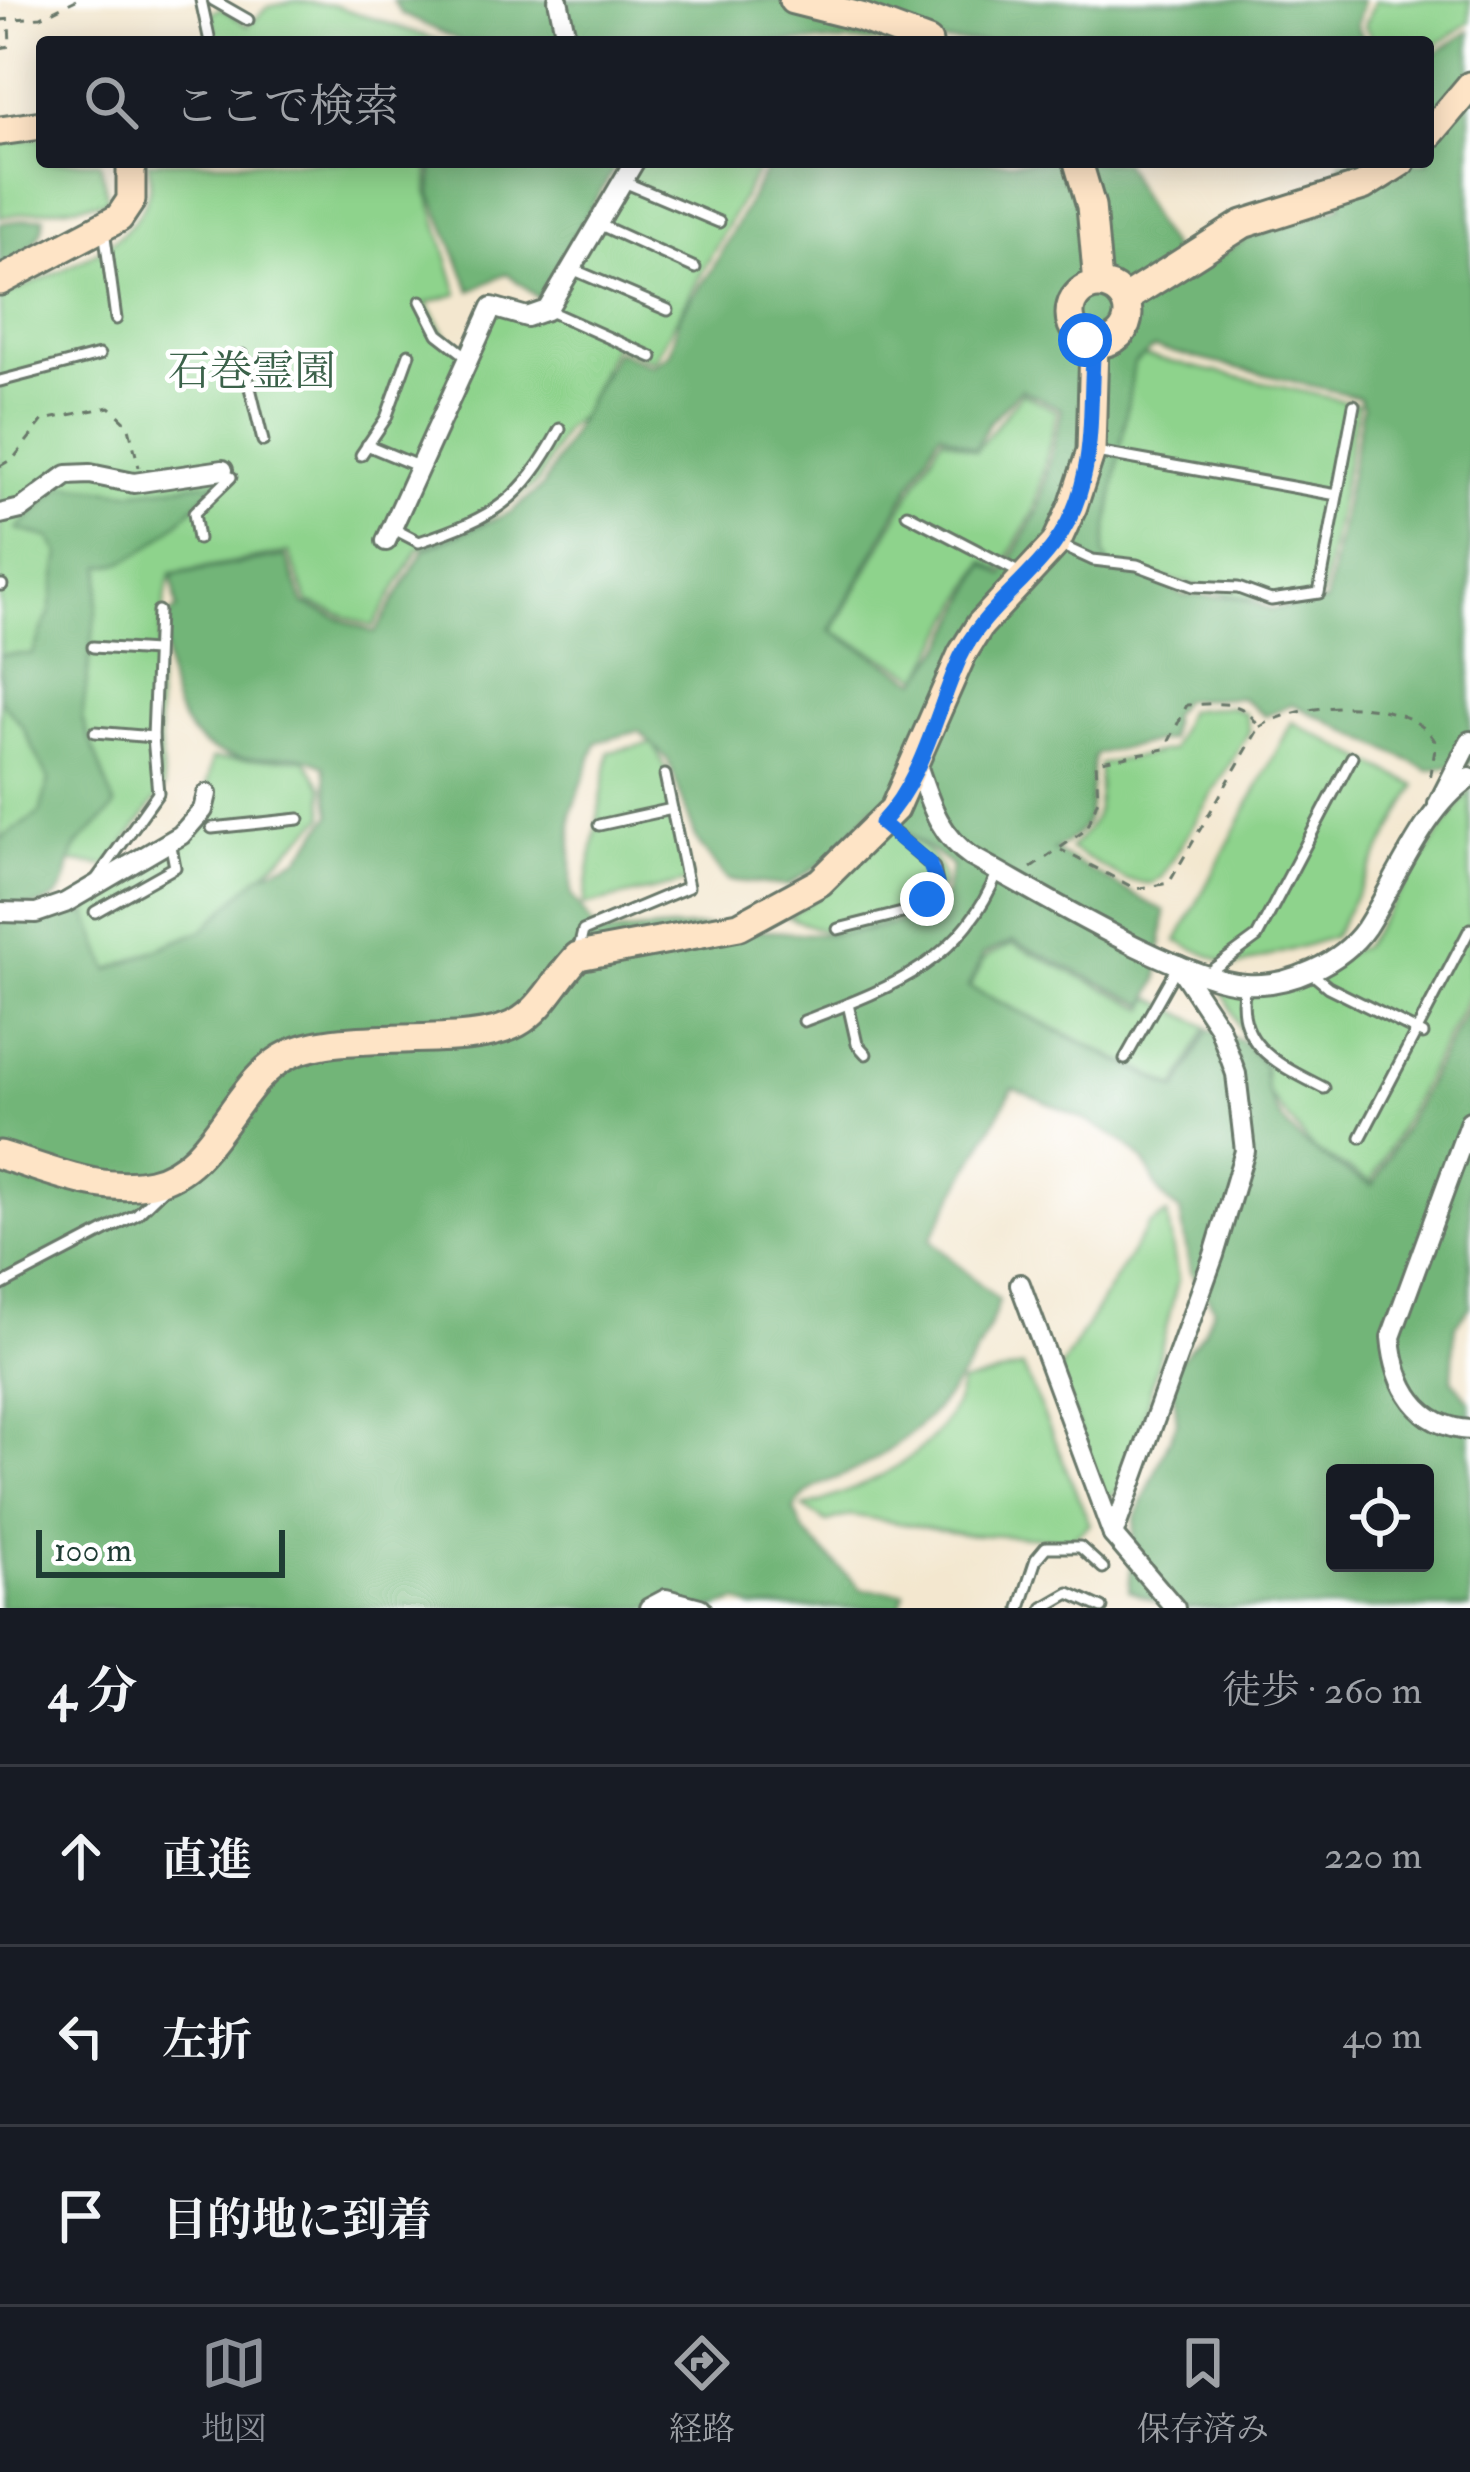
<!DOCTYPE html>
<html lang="ja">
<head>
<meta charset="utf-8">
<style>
  :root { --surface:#171b24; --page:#242831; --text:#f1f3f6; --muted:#9ea1a6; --line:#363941; --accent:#8c9099 }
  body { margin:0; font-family:"IM FELL Double Pica","Noto Serif JP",serif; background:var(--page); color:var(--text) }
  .controls { position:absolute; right:36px; bottom:36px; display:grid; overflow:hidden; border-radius:12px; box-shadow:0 6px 30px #0003 }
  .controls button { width:108px; height:108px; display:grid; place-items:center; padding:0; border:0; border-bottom:3px solid var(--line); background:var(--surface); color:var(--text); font:60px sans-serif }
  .scale { position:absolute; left:36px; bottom:30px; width:249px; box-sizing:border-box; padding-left:12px; border:6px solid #1f3d34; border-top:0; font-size:33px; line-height:42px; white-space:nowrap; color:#1f3d34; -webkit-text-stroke:9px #fff; paint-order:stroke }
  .stop { position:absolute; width:36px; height:36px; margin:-27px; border:9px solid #1a73e8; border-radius:50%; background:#fff }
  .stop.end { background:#1a73e8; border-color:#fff; box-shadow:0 3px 12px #0008 }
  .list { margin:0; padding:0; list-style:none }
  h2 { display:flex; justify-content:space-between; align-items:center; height:156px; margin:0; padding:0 48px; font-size:51px }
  h2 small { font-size:39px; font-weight:400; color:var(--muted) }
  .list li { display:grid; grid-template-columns:78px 1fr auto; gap:36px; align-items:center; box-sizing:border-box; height:180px; padding:0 48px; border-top:3px solid var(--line) }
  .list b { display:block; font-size:45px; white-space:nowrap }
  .list em { font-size:39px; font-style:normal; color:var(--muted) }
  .icon { flex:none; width:66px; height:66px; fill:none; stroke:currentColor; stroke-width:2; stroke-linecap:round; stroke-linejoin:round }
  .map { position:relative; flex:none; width:1470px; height:1608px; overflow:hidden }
  .search { position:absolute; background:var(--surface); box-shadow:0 6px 30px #0003; left:36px; right:36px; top:36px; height:132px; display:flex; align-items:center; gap:30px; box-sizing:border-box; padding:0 42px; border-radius:12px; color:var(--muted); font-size:45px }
  .sheet { height:696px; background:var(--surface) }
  nav { display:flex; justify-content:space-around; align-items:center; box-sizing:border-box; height:168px; border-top:3px solid var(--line); background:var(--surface); font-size:33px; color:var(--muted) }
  nav a { display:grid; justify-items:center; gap:6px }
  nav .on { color:var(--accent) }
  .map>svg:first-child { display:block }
</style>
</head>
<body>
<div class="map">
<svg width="1470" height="1608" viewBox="0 0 1470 1608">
  <rect width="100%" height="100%" fill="#fff"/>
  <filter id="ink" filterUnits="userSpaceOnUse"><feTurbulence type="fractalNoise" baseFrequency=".00833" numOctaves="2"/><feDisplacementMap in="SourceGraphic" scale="24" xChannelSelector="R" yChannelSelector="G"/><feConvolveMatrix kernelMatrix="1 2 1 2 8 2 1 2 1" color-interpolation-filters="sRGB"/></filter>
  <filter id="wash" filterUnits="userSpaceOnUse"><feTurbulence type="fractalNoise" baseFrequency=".004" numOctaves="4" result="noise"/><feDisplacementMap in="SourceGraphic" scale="48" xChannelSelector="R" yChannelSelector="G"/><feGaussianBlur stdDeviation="2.7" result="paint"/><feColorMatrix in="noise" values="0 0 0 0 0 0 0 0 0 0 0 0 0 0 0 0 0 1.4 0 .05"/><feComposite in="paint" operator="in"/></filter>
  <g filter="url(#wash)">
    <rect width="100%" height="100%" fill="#f3e7cf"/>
    <g fill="#8ed38c" stroke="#568860" stroke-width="3">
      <polygon points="1375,0 1470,0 1470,22 1428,51 1428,42 1374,42 1365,26"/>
      <polygon points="294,1 333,5 443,42 217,42 211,13 221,8 248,26 268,7"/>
      <polygon points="42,137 42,162 100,162 108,201 0,217 0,142"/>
      <path d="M148,162h281l-1,30 30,102 -31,9 19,33 20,15 23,-51 38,11 14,-3 86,-146h135l-108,199 -40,-17 -33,71 -17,15 -26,52 -63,45 -56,21 -46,79 -65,-25 -19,-50 -118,21c-18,69 -15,145 -7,215l-56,78 -87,-10 -21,-7v-551c56,-28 166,-58 148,-136z"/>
      <path d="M1127,352l231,52 -36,192c-48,23 -165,-27 -223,-30z"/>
      <polygon points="1022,393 1057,411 1034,511 1001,570 984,561 921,677 833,631 942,437 976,451"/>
      <path d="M1231,707l14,7 4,18 -87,145 -11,7 -25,-4 -56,-31c35,-34 27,-42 30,-85l71,-14 16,-40z"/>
      <polygon points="1292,722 1416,786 1333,937 1235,967 1177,941"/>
      <polygon points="653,743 666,771 691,881 583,906 609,752"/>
      <polygon points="212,759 305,759 323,787 324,817 203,930 108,970 87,913 88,897 198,829"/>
      <polygon points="1470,789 1470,993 1371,1182 1314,1150 1266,1091 1265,1065 1241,1032 1222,988 1260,991 1363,946"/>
      <path d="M896,826c15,13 40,28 46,48 9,34 -74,56 -99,59 -17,2 -39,-10 -55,-16l38,-26z"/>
      <polygon points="1013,944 1146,1009 1152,998 1207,1027 1176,1087 970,987 985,958"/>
      <polygon points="1167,1214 1178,1280 1128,1482 1106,1501 1058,1373 1148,1225"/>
      <path d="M1023,1367l67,157 -18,15 -111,-5 -110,-19 -24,7 -23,-15c61,-19 144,-55 157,-123z"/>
    </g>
    <g fill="#72b578" stroke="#487956" stroke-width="3" fill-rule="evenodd">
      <polygon points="393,0 1363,0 1357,25 1365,42 463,42 402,14"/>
      <path d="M1470,31v732l-41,7 -137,-66 -27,12 -23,-18 -60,2 -10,14 -3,25 -74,15c-12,43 12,69 -41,96l111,62 -7,67 -12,26 -133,-64 -30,14 -15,32 209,103 32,-61 33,12 22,25c0,61 60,95 109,120l97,-183v304l-15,18 -3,55 18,22v206h-297l-44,-17 6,-72 42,-97 -5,-53 32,-37 10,-25 -24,-36 -10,-60c-30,-19 -21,-31 -39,-53 -25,-29 -93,-54 -128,-70l-83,152 69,61c-22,68 -71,130 -136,165 -26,15 -55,16 -69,44l10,22 57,57 43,3 -4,16h-146l-16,-7 -23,7h-715v-687l87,-8 22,57 94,-40 56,-54 41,-19 31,-42 -7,-49c-33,-17 -39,-7 -73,-8 -80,-1 -88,-79 -85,-141l11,-8 -5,-34 114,-19 18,48 71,29 49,-83 87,-38 31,-25 74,-136 37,15 17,-13 11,-40 31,-43 58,-108h353l33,64 34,49 57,-37 94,-32v-44h87v-104zM1154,348l205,49 4,9 -37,196 -55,7 -33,-12 -55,-2 -31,-17 -40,-6 -8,-19 30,-190zM1021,389l41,20 -24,102 -35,64 -18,-11 -39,79 -28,38 -88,-50 110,-199 35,17 14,-26zM639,731l29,29 29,81 30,39 60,6 41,-27 46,-52 78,59 -8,32c-81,58 -152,29 -243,29 -34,0 -69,5 -102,7l-28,-39v-82l26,-71zM1335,1473h90v90h-90z"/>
      <polygon points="433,162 618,162 538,298 507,273 471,291 431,194"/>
      <path d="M44,217c0,24 -23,41 -44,51v-45z"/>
      <path d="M218,482c-26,27 -78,85 -116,84l-20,153 33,87c-11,17 -28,26 -39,41 -8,13 -6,22 -11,36 -10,27 -41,25 -65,24v-68l40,-26 9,-33 -26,-53 -23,-28v-44l32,-1 18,-43 10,-57 -10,-16 -33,-9 46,-44 66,7z"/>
    </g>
  </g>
  <g filter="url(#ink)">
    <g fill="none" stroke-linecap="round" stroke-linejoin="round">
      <defs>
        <g id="lane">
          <polyline points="201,0 210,42"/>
          <polyline points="213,0 248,20"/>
          <polyline points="624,182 719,222"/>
          <polyline points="598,224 695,268"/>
          <polyline points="104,229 116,319"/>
          <polyline points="572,269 668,310"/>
          <polyline points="421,301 438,334 469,358"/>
          <polyline points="547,310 652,357"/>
          <polyline points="242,355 263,441"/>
          <polyline points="0,381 99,355"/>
          <polyline points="367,445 420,467"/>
          <polyline points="1096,452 1337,495"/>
          <polyline points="361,455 386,418 409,354"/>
          <polyline points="907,514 1022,574"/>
          <path d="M392,528l27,14c77,-26 102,-41 141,-113"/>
          <polyline points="198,539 194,513 231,477"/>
          <polyline points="1058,544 1093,560 1137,565 1193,586 1238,588 1271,600 1319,593 1354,405"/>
          <polyline points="0,585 2,585"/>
          <polyline points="93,647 155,651"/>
          <polyline points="95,732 153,737"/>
          <polyline points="599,825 672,809"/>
          <polyline points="212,828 299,819"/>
          <polyline points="93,884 158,793 153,737 158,611"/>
          <polyline points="95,912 175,867 170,841"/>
          <polyline points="838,929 910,911 937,883 934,868 886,826"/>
          <polyline points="578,952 583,931 688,887 665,775"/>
          <polyline points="1310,972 1328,987 1423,1034"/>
          <polyline points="1205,975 1257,937 1352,757"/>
          <path d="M1245,984c-12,61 32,80 79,104"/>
          <polyline points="848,1004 857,1044 866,1054"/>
          <path d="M804,1021c86,-33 158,-58 194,-150"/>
          <polyline points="1125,1059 1178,965"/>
          <polyline points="1361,1137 1470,929"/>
          <polyline points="0,1286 137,1214 165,1187"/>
          <polyline points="1020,1608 1036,1559 1046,1547 1080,1547 1103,1568"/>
          <polyline points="1043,1608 1069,1593 1102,1608"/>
        </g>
        <g id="street">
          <polyline points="558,0 567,42"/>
          <polyline points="0,514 21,509 67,475 90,474 134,483 223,470"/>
          <polyline points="386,541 492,307 527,317 547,310 634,162"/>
          <path d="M917,765c13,37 21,69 55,92 65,35 206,123 274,127 42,3 96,-21 120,-56 30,-46 57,-119 104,-150"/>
          <polyline points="1438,804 1470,741"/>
          <polyline points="0,912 36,913 65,903 181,835 203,810 207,794"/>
          <path d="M1470,1121l-79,216c4,49 27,90 79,93"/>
          <polyline points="1020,1284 1113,1535 1175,1608"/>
          <polyline points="1113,1535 1214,1255 1245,1151 1236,1074 1219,1027 1178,965"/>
          <polyline points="649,1608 666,1599 700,1608"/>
        </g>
        <g id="secondary">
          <polyline points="793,0 861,17 928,42"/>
          <polyline points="0,131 42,125"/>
          <polyline points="1428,136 1470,86"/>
          <polyline points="1078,162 1091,206 1098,284"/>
          <polyline points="0,281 119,218 131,200 131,162"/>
          <circle cx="1099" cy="314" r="29"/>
          <polyline points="1125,299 1243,224 1363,186 1401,162"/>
          <path d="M0,1155c48,14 101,39 151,28 66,-14 83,-103 139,-129 56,-27 176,-3 227,-31 26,-14 40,-46 61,-67l161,-30 81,-44 74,-73 68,-155 18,-29 76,-82 17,-37 18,-55 3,-108"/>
        </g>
      </defs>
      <use href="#lane" stroke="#69786a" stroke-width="15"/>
      <use href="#street" stroke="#69786a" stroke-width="24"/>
      <use href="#secondary" stroke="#69786a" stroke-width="33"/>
      <g stroke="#69786a" stroke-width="3" stroke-dasharray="9 9" stroke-linecap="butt">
        <polyline points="0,20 41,17 76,0"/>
        <polyline points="0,48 10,46 9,22"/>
        <polyline points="0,466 14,458 43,420 110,407 128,424 139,467"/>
        <path d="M1260,727c39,-26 151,-33 176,16l-6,37"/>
        <path d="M1031,868l56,-39 11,-30 -2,-37 69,-13 22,-44c31,-1 56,-8 72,23l-90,155 -33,6 -75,-39"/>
      </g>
      <use href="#lane" stroke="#fff" stroke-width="9"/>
      <use href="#street" stroke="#fff" stroke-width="18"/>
      <use href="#secondary" stroke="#fee4c6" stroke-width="27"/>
    </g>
  </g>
  <g fill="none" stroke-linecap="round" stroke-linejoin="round" filter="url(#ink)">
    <path stroke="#1a73e8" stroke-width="15" d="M927,899l10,-15 -8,-21 -48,-40c42,-44 55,-111 79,-165 21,-45 64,-73 93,-112 46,-61 35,-133 41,-203l-9,-3"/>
  </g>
  <g text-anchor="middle" stroke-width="9" stroke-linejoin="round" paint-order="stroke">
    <g font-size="42" fill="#3b624a" stroke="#fff">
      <text x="252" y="385">石巻霊園</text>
    </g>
  </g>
</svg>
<div class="controls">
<button><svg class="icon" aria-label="locate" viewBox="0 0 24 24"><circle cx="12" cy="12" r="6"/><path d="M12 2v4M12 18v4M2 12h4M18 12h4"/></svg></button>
</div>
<div class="scale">100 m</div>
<div class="stop" style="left:1085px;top:340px"></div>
<div class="stop end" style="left:927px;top:899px"></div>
<div class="search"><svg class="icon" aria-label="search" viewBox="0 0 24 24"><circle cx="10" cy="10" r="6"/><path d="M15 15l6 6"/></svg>ここで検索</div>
</div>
<section class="sheet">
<h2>4 分<small>徒歩 · 260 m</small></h2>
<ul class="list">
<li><svg class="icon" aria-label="ahead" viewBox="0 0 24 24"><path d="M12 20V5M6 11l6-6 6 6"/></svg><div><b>直進</b></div><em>220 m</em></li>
<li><svg class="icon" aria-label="left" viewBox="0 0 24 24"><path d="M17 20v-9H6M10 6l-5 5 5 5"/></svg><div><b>左折</b></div><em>40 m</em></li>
<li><svg class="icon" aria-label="arrive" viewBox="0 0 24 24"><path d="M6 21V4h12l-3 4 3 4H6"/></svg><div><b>目的地に到着</b></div></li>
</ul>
</section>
<nav>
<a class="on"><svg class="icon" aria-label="map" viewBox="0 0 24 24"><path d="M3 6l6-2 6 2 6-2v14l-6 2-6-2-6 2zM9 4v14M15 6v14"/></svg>地図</a>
<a><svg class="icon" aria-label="directions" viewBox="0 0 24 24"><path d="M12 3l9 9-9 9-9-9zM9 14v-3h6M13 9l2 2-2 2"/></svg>経路</a>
<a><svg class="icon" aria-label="saved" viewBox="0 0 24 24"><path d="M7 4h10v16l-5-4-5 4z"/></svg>保存済み</a>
</nav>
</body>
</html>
